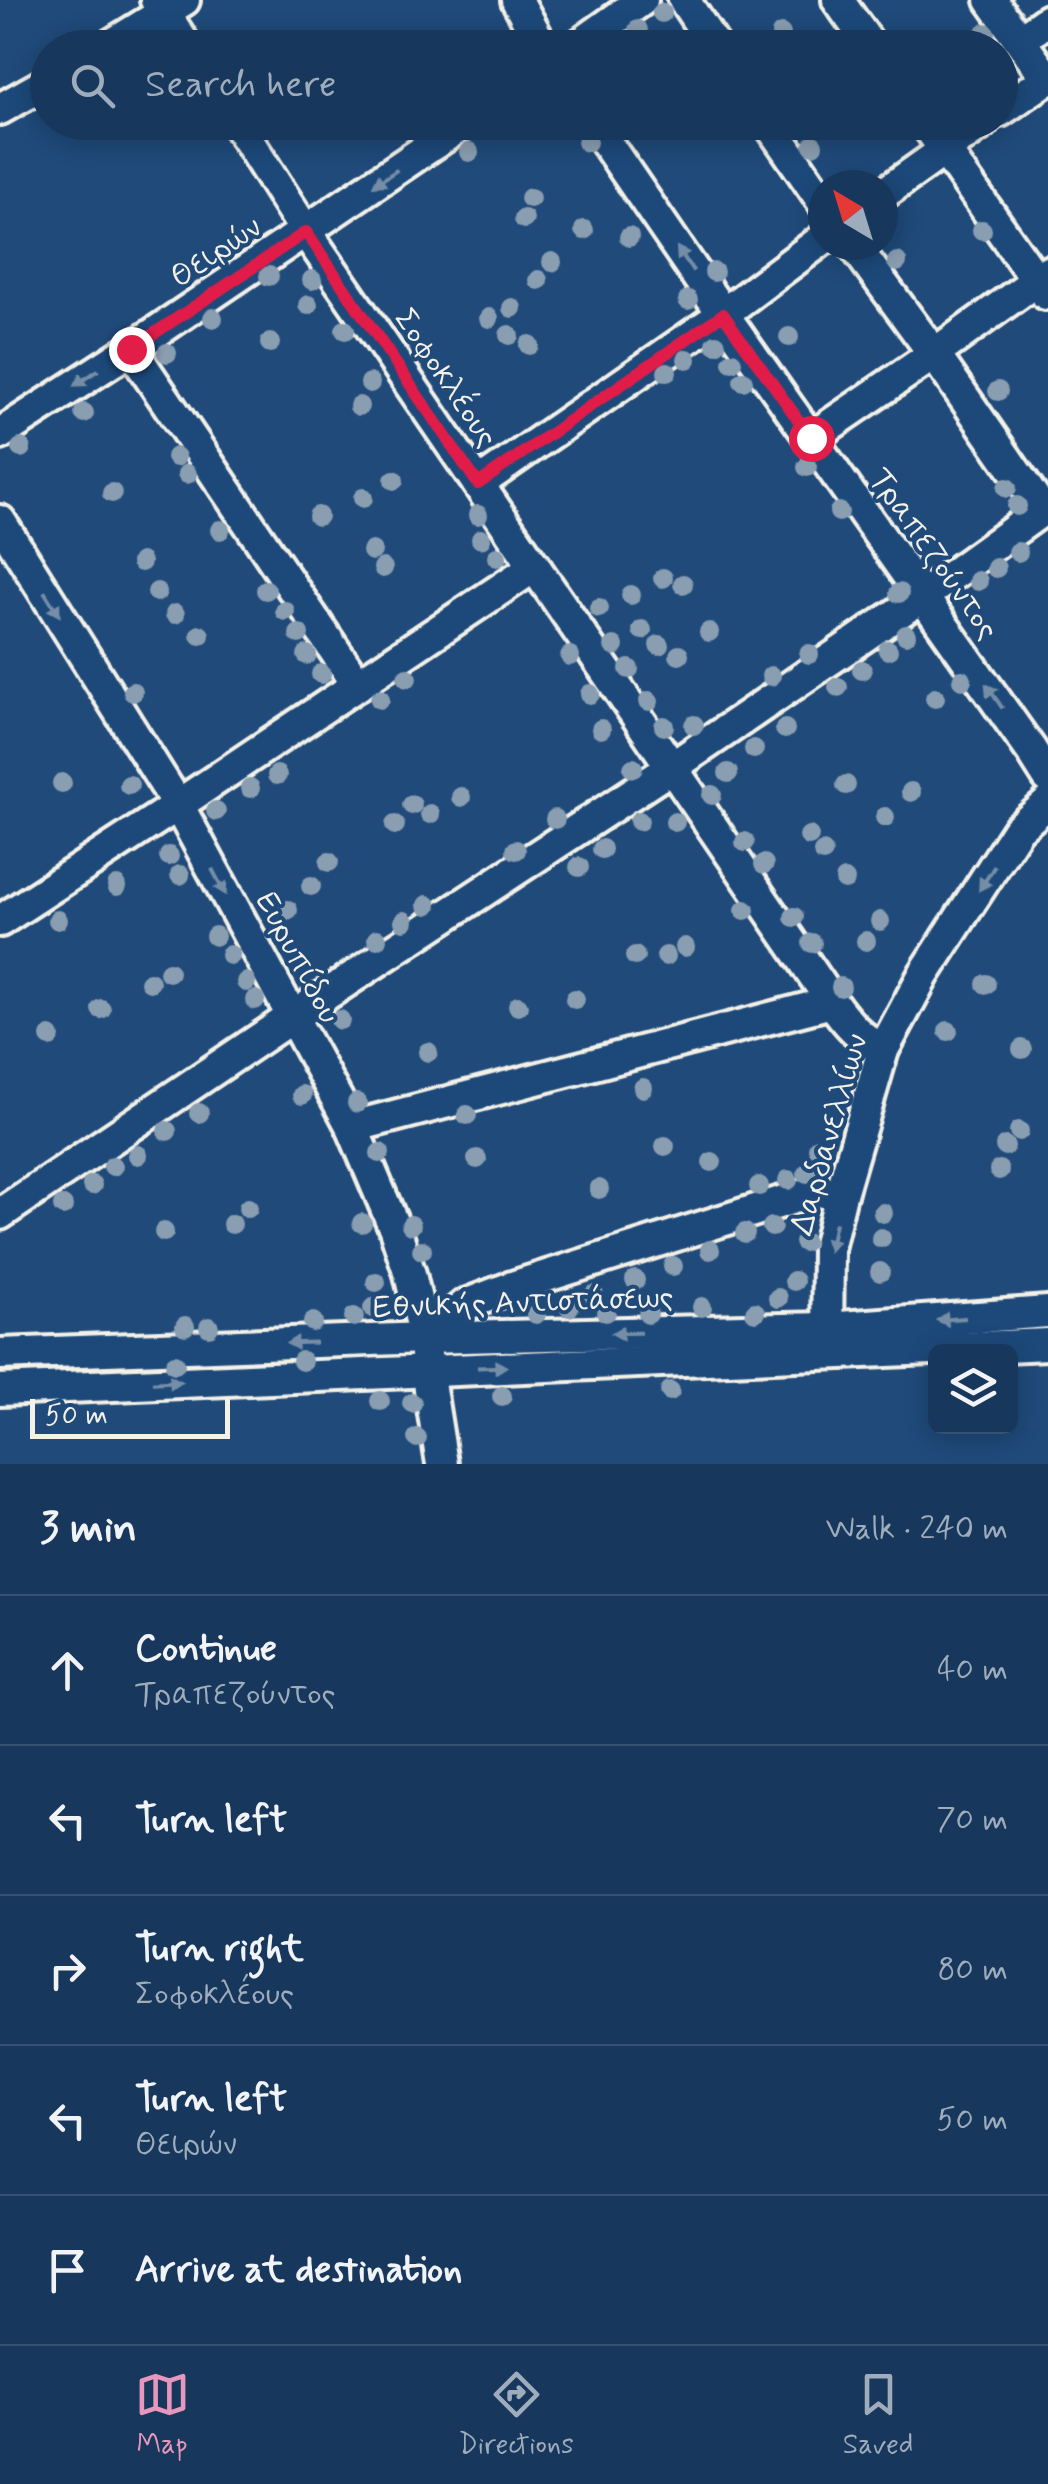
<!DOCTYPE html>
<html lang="en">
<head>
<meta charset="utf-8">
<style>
  :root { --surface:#17385c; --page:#203f62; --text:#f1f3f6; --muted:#9eacbb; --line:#365272; --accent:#e797bd }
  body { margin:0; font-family:Mynerve,sans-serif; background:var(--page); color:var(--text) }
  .controls { position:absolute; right:30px; bottom:30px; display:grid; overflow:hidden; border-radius:15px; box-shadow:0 5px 25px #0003 }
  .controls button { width:90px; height:90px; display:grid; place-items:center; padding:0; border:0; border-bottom:2px solid var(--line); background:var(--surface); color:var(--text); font:50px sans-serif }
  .compass { position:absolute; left:808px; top:170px; width:90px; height:90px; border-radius:50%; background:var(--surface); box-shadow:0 5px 25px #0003; rotate:322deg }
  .scale { position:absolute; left:30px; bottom:25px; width:200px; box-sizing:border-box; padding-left:10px; border:5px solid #f4f1e8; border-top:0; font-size:28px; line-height:35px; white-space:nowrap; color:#f4f1e8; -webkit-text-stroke:8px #1f4a7a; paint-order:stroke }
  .stop { position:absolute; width:30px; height:30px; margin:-22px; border:8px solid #e11d48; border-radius:50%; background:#fff }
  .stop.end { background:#e11d48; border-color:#fff; box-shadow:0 2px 10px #0008 }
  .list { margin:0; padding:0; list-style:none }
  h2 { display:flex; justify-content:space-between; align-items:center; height:130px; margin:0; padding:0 40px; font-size:42px }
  h2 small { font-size:32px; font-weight:400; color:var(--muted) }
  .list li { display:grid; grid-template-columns:65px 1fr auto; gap:30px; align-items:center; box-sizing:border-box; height:150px; padding:0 40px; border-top:2px solid var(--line) }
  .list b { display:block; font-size:38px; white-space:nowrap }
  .list p { margin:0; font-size:32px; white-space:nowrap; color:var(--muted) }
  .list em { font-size:32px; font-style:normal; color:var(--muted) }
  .icon { flex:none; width:55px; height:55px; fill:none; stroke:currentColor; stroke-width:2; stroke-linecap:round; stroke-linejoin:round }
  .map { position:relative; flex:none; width:1048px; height:1464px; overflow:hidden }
  .search { position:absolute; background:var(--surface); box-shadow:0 5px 25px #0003; left:30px; right:30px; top:30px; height:110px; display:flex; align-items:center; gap:25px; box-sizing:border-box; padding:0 35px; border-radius:55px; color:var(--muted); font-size:38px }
  .sheet { height:880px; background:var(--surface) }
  nav { display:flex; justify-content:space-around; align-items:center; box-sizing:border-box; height:140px; border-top:2px solid var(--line); background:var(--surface); font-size:28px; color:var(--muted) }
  nav a { display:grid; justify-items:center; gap:5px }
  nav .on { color:var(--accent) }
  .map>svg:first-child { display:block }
</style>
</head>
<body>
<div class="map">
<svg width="1048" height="1464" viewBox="0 0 1048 1464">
  <rect width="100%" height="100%" fill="#1f4a7a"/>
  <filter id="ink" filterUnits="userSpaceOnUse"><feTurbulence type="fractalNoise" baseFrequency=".01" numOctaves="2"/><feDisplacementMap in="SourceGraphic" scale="20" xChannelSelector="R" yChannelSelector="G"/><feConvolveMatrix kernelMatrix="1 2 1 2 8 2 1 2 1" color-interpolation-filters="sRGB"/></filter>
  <g filter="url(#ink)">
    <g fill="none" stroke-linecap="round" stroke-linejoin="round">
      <defs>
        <g id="minor">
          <polyline points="156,0 187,48"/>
          <polyline points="517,0 543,48"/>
          <polyline points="684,0 716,48"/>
          <polyline points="838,0 872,48"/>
          <polyline points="991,0 1048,80"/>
          <polyline points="1020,40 1048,20"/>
          <polyline points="106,48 184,0"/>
          <polyline points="575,48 642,0"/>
          <polyline points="0,109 48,82"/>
          <polyline points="1000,111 1047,79"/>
          <path d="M236,122l70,110 526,770c15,21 28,36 51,48"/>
          <polyline points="592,122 723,314 1031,750 1048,777"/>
          <polyline points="768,122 823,202"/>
          <polyline points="925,122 1046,294"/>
          <polyline points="883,194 984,122"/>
          <polyline points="854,245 934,354 1042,510"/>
          <polyline points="131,349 358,685"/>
          <polyline points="0,434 131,349 466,122"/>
          <polyline points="811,438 934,354 1048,272"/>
          <polyline points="478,484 723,314 823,239"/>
          <polyline points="0,521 178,805 352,1127 395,1229 410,1274 425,1338 427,1370 442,1464"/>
          <polyline points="0,921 178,805 535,566"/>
          <polyline points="352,1127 832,1002"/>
          <polyline points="0,1214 292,1017 671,768 923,596 1048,506"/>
          <polyline points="425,1338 465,1305 512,1287 816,1191 841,1194"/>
          <polyline points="827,1346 828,1249 841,1194 883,1050 924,974 1018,829 1048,803"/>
          <polyline points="0,1354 425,1338 826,1328 1048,1312"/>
          <polyline points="0,1390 1048,1344"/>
        </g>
      </defs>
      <use href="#minor" stroke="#f4f1e8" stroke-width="38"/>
      <use href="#minor" stroke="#1f4a7a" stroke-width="30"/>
    </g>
    <g fill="#8a9eb1">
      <circle cx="662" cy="13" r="10"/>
      <circle cx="638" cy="30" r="10"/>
      <circle cx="985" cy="33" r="10"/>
      <circle cx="781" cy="34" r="10"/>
      <circle cx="587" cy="142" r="10"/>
      <circle cx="813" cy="145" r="10"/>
      <circle cx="469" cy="152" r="10"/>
      <circle cx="530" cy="198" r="10"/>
      <circle cx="524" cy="219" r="10"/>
      <circle cx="584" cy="230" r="10"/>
      <circle cx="982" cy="230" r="10"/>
      <circle cx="629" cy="237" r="10"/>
      <circle cx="552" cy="262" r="10"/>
      <circle cx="897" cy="262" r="10"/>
      <circle cx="714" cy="272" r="10"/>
      <circle cx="269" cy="276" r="10"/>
      <circle cx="312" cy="280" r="10"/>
      <circle cx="538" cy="280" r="10"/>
      <circle cx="688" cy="300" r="10"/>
      <circle cx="308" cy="305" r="10"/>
      <circle cx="512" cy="308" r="10"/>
      <circle cx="213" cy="318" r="10"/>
      <circle cx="489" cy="318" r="10"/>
      <circle cx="345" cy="330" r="10"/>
      <circle cx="509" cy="335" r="10"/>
      <circle cx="789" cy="337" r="10"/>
      <circle cx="270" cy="343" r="10"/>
      <circle cx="716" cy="344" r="10"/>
      <circle cx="529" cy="345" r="10"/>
      <circle cx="167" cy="353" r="10"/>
      <circle cx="687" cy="359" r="10"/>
      <circle cx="732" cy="362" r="10"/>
      <circle cx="667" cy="372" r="10"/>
      <circle cx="743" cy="381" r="10"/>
      <circle cx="370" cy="383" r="10"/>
      <circle cx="998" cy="391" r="10"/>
      <circle cx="359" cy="406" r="10"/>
      <circle cx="84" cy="413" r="10"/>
      <circle cx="21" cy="448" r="10"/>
      <circle cx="176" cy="457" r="10"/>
      <circle cx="807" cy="467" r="10"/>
      <circle cx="187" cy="474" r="10"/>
      <circle cx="394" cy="480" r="10"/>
      <circle cx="1007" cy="488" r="10"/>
      <circle cx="112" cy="493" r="10"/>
      <circle cx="363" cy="498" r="10"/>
      <circle cx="1017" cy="506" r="10"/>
      <circle cx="839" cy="512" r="10"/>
      <circle cx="478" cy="515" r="10"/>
      <circle cx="318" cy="516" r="10"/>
      <circle cx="220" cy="530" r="10"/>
      <circle cx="481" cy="539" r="10"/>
      <circle cx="372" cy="551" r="10"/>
      <circle cx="1018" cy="552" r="10"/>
      <circle cx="497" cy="557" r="10"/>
      <circle cx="141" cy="562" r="10"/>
      <circle cx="383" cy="568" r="10"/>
      <circle cx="996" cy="568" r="10"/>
      <circle cx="663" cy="578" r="10"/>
      <circle cx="978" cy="581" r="10"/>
      <circle cx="683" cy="584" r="10"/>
      <circle cx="266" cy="590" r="10"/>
      <circle cx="157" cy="592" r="10"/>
      <circle cx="899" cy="593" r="10"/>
      <circle cx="631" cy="595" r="10"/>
      <circle cx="599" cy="608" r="10"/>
      <circle cx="285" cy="611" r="10"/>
      <circle cx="175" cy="614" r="10"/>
      <circle cx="642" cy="630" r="10"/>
      <circle cx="709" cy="632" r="10"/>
      <circle cx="299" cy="634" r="10"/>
      <circle cx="200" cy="635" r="10"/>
      <circle cx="906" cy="635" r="10"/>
      <circle cx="659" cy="645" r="10"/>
      <circle cx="614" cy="646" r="10"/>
      <circle cx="888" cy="650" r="10"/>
      <circle cx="809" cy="654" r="10"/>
      <circle cx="307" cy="655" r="10"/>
      <circle cx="679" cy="655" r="10"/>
      <circle cx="570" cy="656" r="10"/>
      <circle cx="629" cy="669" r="10"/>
      <circle cx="862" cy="670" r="10"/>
      <circle cx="321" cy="674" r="10"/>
      <circle cx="771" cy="676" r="10"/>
      <circle cx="407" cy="678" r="10"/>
      <circle cx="962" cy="680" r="10"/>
      <circle cx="838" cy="687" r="10"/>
      <circle cx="133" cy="692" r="10"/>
      <circle cx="590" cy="694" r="10"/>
      <circle cx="935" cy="698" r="10"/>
      <circle cx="380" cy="699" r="10"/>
      <circle cx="649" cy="701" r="10"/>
      <circle cx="694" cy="725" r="10"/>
      <circle cx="664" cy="726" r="10"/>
      <circle cx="601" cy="729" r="10"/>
      <circle cx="785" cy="729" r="10"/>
      <circle cx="754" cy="749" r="10"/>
      <circle cx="633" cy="768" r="10"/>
      <circle cx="728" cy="773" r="10"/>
      <circle cx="277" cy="775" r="10"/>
      <circle cx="62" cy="783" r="10"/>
      <circle cx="129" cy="785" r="10"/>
      <circle cx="846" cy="785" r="10"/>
      <circle cx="250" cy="788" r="10"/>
      <circle cx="911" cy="792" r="10"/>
      <circle cx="712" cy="795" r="10"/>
      <circle cx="461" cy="797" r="10"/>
      <circle cx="412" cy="805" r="10"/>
      <circle cx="216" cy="811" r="10"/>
      <circle cx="430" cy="814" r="10"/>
      <circle cx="885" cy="817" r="10"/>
      <circle cx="555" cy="819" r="10"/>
      <circle cx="639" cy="821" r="10"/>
      <circle cx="675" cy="822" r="10"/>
      <circle cx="395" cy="825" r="10"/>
      <circle cx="809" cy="836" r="10"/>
      <circle cx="745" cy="842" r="10"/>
      <circle cx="602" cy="849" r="10"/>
      <circle cx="516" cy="850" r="10"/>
      <circle cx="823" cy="852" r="10"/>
      <circle cx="169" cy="856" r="10"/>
      <circle cx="329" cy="862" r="10"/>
      <circle cx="764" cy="864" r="10"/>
      <circle cx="579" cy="867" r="10"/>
      <circle cx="180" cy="875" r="10"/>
      <circle cx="845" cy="880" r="10"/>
      <circle cx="117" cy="886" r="10"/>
      <circle cx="311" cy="886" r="10"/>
      <circle cx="427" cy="905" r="10"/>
      <circle cx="288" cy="910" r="10"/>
      <circle cx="745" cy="910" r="10"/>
      <circle cx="794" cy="917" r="10"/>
      <circle cx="58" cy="920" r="10"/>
      <circle cx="404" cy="921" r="10"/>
      <circle cx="880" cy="921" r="10"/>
      <circle cx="215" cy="936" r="10"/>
      <circle cx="377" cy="939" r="10"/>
      <circle cx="866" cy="941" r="10"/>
      <circle cx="812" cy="943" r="10"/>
      <circle cx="685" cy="947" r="10"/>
      <circle cx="230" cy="955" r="10"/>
      <circle cx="635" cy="956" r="10"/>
      <circle cx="666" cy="956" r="10"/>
      <circle cx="169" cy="972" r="10"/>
      <circle cx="150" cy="982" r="10"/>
      <circle cx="246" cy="982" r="10"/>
      <circle cx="986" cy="984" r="10"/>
      <circle cx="841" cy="987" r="10"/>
      <circle cx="575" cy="999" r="10"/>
      <circle cx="255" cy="1000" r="10"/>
      <circle cx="518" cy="1006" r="10"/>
      <circle cx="101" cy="1009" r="10"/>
      <circle cx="340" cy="1020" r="10"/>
      <circle cx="948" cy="1031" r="10"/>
      <circle cx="50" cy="1037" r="10"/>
      <circle cx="1022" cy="1049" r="10"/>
      <circle cx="428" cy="1052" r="10"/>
      <circle cx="643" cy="1088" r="10"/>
      <circle cx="302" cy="1095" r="10"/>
      <circle cx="357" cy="1103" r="10"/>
      <circle cx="199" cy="1113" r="10"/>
      <circle cx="467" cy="1115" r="10"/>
      <circle cx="167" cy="1131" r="10"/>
      <circle cx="1019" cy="1131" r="10"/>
      <circle cx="665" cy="1146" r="10"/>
      <circle cx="1005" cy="1146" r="10"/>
      <circle cx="818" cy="1148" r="10"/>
      <circle cx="380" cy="1153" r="10"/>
      <circle cx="138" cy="1155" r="10"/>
      <circle cx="477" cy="1159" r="10"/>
      <circle cx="712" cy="1162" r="10"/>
      <circle cx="113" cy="1166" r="10"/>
      <circle cx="999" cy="1170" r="10"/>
      <circle cx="807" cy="1173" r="10"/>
      <circle cx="788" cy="1180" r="10"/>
      <circle cx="92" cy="1185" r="10"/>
      <circle cx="759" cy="1186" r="10"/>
      <circle cx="599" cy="1189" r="10"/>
      <circle cx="63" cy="1206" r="10"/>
      <circle cx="248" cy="1208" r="10"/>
      <circle cx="883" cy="1213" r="10"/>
      <circle cx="362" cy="1223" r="10"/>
      <circle cx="232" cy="1224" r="10"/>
      <circle cx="411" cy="1225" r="10"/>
      <circle cx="772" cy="1227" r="10"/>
      <circle cx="164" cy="1232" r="10"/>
      <circle cx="745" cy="1233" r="10"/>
      <circle cx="881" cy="1238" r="10"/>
      <circle cx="804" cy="1242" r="10"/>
      <circle cx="422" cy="1250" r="10"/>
      <circle cx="710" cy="1250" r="10"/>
      <circle cx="673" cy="1266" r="10"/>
      <circle cx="880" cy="1272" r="10"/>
      <circle cx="635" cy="1280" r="10"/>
      <circle cx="794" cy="1281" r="10"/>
      <circle cx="376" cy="1282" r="10"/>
      <circle cx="594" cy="1295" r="10"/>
      <circle cx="778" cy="1298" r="10"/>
      <circle cx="569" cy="1307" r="10"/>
      <circle cx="702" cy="1307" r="10"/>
      <circle cx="373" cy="1308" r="10"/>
      <circle cx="606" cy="1312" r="10"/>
      <circle cx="755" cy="1312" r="10"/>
      <circle cx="536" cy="1314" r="10"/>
      <circle cx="648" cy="1314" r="10"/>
      <circle cx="354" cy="1317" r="10"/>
      <circle cx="313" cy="1322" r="10"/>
      <circle cx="185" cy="1326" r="10"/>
      <circle cx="209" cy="1327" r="10"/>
      <circle cx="302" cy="1361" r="10"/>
      <circle cx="175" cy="1364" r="10"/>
      <circle cx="670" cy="1391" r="10"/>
      <circle cx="502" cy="1396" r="10"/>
      <circle cx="380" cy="1401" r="10"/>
      <circle cx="412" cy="1403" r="10"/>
      <circle cx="417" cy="1438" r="10"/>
    </g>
    <defs><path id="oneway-solid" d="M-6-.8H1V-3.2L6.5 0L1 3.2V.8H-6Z" transform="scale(2.5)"/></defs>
    <g fill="#748da6">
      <use href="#oneway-solid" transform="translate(385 178) rotate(146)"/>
      <use href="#oneway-solid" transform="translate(685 259) rotate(-124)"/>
      <use href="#oneway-solid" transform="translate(86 378) rotate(147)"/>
      <use href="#oneway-solid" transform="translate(52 604) rotate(58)"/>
      <use href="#oneway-solid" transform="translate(994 696) rotate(-125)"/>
      <use href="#oneway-solid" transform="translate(987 878) rotate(123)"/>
      <use href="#oneway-solid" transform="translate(219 882) rotate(62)"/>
      <use href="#oneway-solid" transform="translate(832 1237) rotate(102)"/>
      <use href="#oneway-solid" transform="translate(951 1319) rotate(176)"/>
      <use href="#oneway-solid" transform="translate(626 1333) rotate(179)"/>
      <use href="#oneway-solid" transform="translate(301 1343) rotate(178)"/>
      <use href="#oneway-solid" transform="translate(492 1367) rotate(-2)"/>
      <use href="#oneway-solid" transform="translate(167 1382) rotate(-3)"/>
    </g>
  </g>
  <g fill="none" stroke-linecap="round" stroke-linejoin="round" filter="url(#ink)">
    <polyline stroke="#e11d48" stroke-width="12" points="131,349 306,232 478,484 723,314 811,438"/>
  </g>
  <g text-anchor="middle" stroke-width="8" stroke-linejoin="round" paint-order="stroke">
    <g font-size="32" fill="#f4f1e8" stroke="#1f4a7a">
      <text transform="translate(215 251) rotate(-34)" y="11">Θειρών</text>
      <text transform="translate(447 377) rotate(56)" y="11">Σοφοκλέους</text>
      <text transform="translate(935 553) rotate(55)" y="11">Τραπεζούντος</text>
      <text transform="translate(299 957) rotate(62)" y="11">Ευρυπίδου</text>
      <text transform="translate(828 1134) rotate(-74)" y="11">Δαρδανελλίων</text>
      <text transform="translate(523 1301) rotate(-2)" y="11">Εθνικής Αντιστάσεως</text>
    </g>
  </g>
</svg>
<div class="controls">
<button><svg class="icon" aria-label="layers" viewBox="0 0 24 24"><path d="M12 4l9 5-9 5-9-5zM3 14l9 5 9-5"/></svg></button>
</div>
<svg class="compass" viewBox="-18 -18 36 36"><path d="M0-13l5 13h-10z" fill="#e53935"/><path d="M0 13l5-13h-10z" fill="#9eacbb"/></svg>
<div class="scale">50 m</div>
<div class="stop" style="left:811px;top:438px"></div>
<div class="stop end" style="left:131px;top:349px"></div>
<div class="search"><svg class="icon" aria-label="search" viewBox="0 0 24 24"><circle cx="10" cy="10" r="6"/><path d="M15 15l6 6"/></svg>Search here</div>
</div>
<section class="sheet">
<h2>3 min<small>Walk · 240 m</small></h2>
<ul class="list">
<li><svg class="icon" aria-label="ahead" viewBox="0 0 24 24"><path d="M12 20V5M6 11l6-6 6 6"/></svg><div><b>Continue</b><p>Τραπεζούντος</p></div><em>40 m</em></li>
<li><svg class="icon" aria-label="left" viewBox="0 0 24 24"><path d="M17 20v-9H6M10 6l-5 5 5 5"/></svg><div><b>Turn left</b></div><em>70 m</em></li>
<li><svg class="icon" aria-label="right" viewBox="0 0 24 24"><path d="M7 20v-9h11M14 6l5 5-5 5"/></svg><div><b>Turn right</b><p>Σοφοκλέους</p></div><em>80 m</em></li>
<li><svg class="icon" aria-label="left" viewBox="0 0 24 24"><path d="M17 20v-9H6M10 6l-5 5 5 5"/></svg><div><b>Turn left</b><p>Θειρών</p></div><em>50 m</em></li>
<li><svg class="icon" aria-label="arrive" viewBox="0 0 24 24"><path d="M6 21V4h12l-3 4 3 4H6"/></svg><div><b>Arrive at destination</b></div></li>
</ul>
</section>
<nav>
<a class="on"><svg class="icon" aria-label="map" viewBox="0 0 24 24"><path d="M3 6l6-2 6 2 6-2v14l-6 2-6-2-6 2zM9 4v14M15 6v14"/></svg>Map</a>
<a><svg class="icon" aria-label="directions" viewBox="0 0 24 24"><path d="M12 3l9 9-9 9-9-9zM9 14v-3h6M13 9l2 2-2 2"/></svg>Directions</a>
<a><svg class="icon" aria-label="saved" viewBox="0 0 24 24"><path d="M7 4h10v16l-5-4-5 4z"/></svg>Saved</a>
</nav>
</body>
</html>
